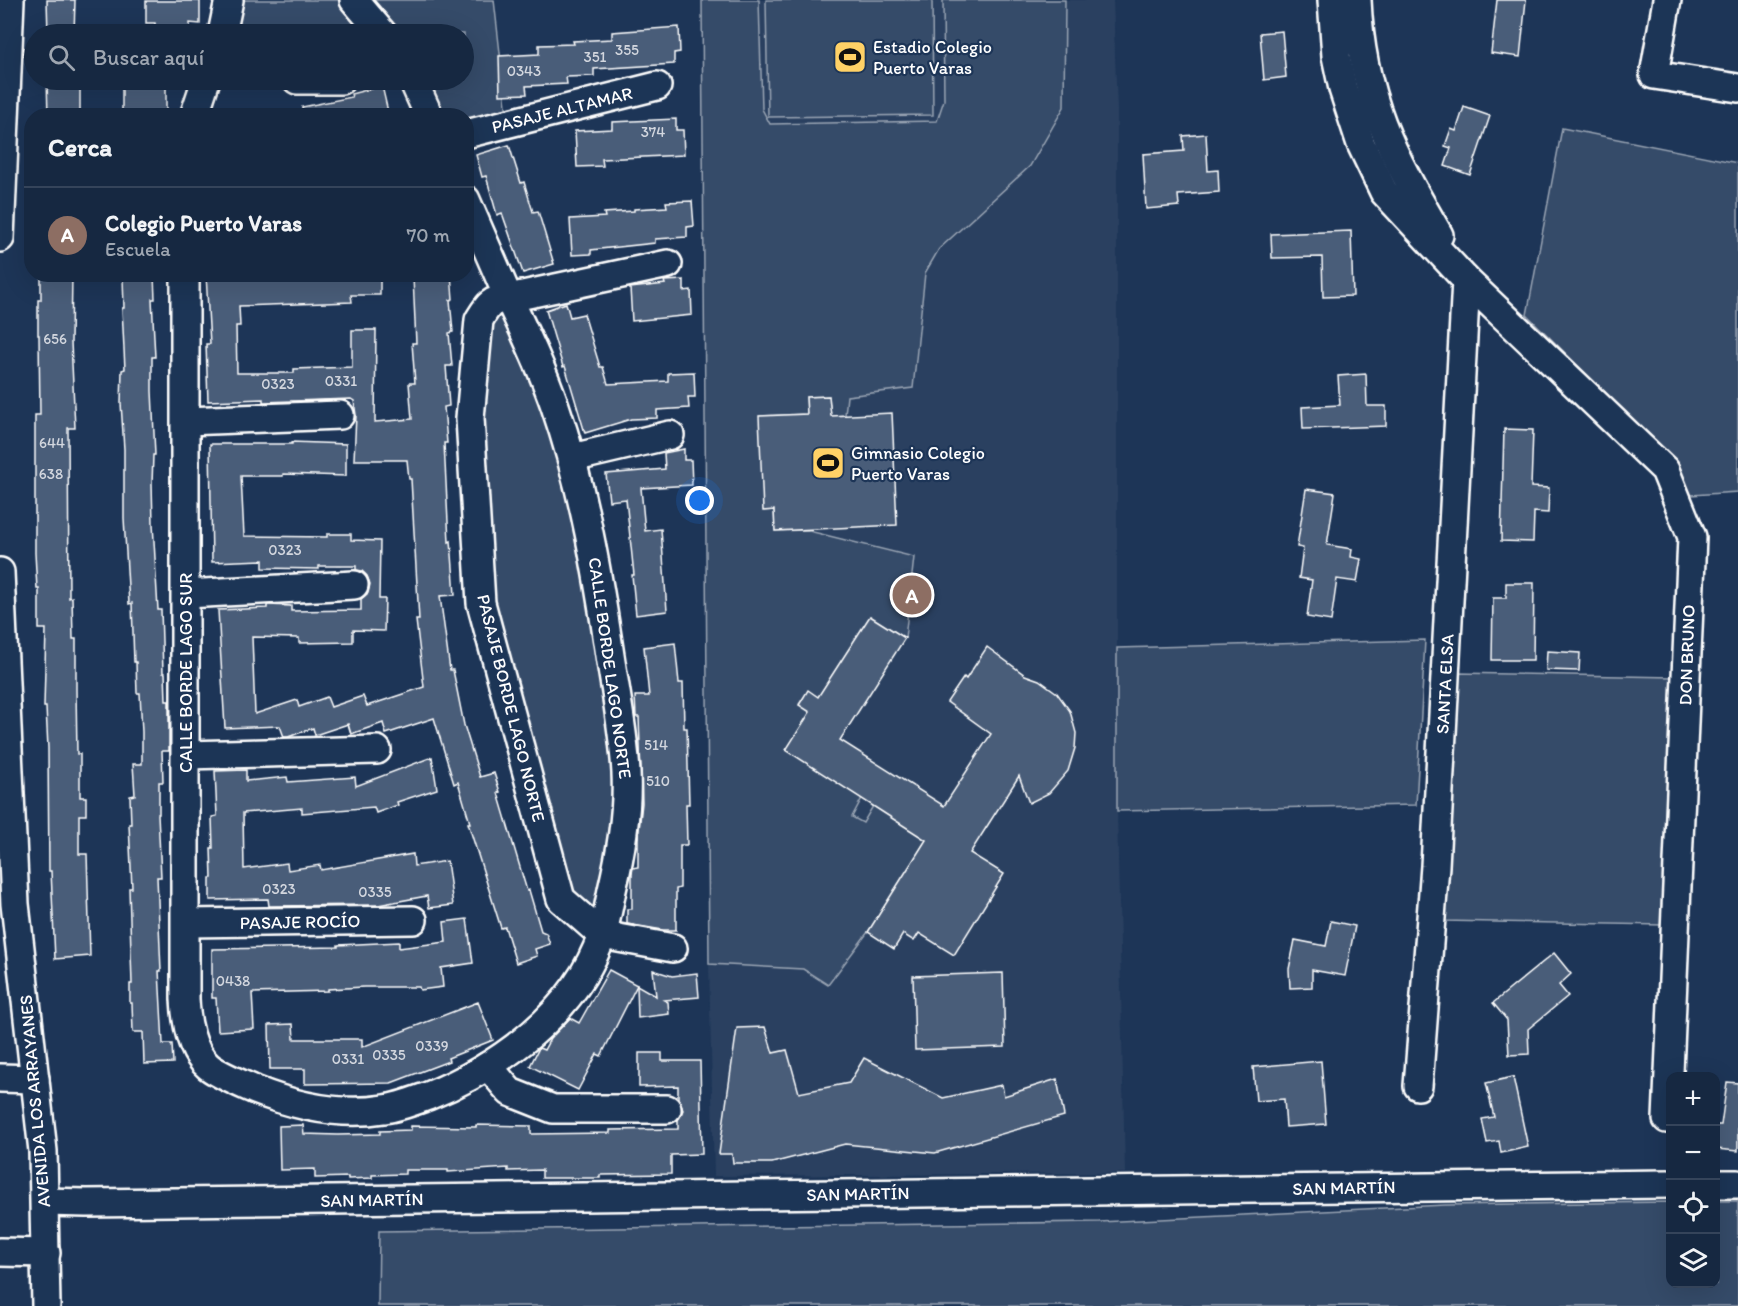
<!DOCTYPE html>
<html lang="es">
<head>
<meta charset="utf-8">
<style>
  :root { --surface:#162841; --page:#1f3048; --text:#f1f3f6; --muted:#9ea6b1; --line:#35445a; --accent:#1a73e8 }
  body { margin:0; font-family:Itim,sans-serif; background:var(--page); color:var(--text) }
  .controls { position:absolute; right:18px; bottom:18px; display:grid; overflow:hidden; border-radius:12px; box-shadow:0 6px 24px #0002 }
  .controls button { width:54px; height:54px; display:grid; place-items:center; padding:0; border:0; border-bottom:2px solid var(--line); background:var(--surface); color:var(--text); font:30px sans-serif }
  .you { position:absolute; left:700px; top:501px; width:21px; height:21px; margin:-15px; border:4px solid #fff; border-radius:50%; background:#1a73e8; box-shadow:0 0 0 9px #1a73e833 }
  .badge { display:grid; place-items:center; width:39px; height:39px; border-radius:50%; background:var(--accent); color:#fff; font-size:20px; font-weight:700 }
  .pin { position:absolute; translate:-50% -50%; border:3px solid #fff; box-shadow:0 2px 6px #0006 }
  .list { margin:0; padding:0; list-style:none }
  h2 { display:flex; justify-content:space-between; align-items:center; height:78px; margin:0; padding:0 24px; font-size:26px }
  h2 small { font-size:20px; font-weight:400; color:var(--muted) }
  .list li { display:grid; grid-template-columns:39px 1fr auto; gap:18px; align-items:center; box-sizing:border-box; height:96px; padding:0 24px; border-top:2px solid var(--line) }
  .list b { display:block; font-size:22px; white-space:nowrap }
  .list p { margin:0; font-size:20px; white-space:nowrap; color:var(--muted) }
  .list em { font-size:20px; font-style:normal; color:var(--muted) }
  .icon { flex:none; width:33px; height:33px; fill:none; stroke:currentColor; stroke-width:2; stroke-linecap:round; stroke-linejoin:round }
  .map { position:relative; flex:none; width:1738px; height:1306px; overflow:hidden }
  .search { position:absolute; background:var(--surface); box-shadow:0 6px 24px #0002; left:24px; top:24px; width:450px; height:66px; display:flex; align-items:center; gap:15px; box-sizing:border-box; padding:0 21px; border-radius:33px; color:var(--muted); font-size:22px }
  .panel { position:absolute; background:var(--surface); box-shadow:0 6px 24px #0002; left:24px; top:108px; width:450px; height:174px; border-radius:24px }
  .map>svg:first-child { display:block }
</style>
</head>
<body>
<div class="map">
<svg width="1738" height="1306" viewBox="0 0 1738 1306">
  <rect width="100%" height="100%" fill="#1d3557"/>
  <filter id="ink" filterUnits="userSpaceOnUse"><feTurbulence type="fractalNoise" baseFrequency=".0167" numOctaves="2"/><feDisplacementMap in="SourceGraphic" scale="12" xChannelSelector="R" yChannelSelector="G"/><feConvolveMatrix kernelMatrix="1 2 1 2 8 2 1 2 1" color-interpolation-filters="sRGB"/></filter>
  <g filter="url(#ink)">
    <polygon fill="#2a4161" points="702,0 1113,0 1117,111 1117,811 1125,1173 714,1176 709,964"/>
    <g fill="#364b69" stroke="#9aa5b4" stroke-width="1.5">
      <polygon points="242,0 340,0 371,34 232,34"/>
      <polygon points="365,0 494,0 507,115 467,126 466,116 439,115 422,80 464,80 464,34 396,34"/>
      <polygon points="702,0 759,0 762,109 770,124 937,121 944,100 943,0 1065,0 1064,107 1030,166 939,249 925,273 913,388 847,396 845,415 831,416 829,396 806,397 807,414 760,416 764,511 774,510 775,531 805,530 914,557 905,638 870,616 818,697 808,691 799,704 810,712 862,798 852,817 863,823 873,806 926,840 868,932 828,985 803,969 709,964"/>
      <polygon points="766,0 932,0 933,115 768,117"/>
      <polygon points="1562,128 1738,163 1738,492 1691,495 1672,459 1527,315"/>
      <polygon points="499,291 569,471 619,808 596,925 567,895 487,602 477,418 486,322"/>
      <polygon points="1425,640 1416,805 1117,811 1117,648"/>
      <polygon points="1457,673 1673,677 1663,925 1444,921"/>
      <polygon points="1716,1201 1738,1201 1738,1306 378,1306 379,1231 1099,1222 1445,1205 1670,1202 1670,1284 1716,1284"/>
    </g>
    <g fill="#4a5d79" stroke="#fff" stroke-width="1.5">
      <polygon points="47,0 75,0 74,34 48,34"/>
      <polygon points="1497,0 1526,0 1520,57 1491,53"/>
      <polygon points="146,1 200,1 200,24 190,23 190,34 155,34 155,23 146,23"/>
      <polygon points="679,27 680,52 674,53 674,64 594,69 594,76 566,77 567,84 526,86 527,94 500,95 499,56 539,54 539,45 574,44 573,41 612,39 612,32"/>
      <polygon points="1282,31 1286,77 1264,80 1260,33"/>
      <polygon points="47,80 80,80 80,116 48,116"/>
      <rect x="122" y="80" width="44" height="32"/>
      <polygon points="382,86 389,116 303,116 302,107 352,97 351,94"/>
      <polygon points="1464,107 1490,116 1470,175 1445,166 1451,148 1445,146 1451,129 1456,131"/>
      <polygon points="676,119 676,130 683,130 684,155 602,159 603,166 577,167 575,131 612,129 612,122"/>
      <polygon points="1206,134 1208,171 1218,170 1219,192 1178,195 1179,206 1146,209 1143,154 1184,151 1183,136"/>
      <polygon points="509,145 521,183 524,182 533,212 538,211 554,264 523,273 502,213 497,215 486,176 482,177 476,155"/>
      <polygon points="692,201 694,226 687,227 687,237 655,239 655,243 591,250 591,254 572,255 570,219 605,217 604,213 634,211 634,209 667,207 666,202"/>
      <polygon points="1351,231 1353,296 1323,297 1322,257 1272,258 1271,234"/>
      <polygon points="41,274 72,274 71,342 75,428 68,428 69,598 72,597 73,639 76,639 76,689 77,754 80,754 80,797 86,797 86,815 79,815 79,854 87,854 90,956 55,959 51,871 49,871 48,748 46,707 44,707 46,629 39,629 39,589 37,589 35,553 35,415 40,415 39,335 38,335 38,300 41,300"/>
      <polygon points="206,274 380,274 380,295 351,295 352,302 239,306 240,326 236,326 237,373 294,373 294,369 352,367 352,330 376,330 375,422 412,419 409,383 415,383 412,343 416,343 413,277 451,274 453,299 450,300 453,332 449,333 452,366 446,366 449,406 444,407 447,443 444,443 449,542 451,541 455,595 440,596 450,670 453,670 464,725 480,777 494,773 500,792 498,793 527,891 529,890 541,931 546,933 550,944 535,949 537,956 516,963 505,927 501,928 468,823 470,823 458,782 454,784 434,718 386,734 383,723 351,734 348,724 315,735 313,728 288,737 284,737 280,726 225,728 218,610 267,608 267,605 269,605 291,606 291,611 361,610 361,599 368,593 370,584 367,576 362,571 356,570 356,566 319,566 319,569 263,568 263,560 212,562 210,444 292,444 292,442 346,444 346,476 283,474 283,476 241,476 244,536 327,537 327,534 351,534 351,540 380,541 379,599 385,599 384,631 353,630 353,642 299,643 299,638 252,637 255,714 297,700 299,707 327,697 331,707 363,696 367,706 424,687 416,620 419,620 411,479 409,479 407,460 354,460 356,415 354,401 351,399 263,402 263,399 208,401 206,344 210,344"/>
      <polygon points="154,276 155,299 152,299 155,357 152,357 152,391 155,455 153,455 152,484 153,524 158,610 161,610 163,673 165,673 166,701 169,701 169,751 162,751 163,782 159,782 159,814 158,814 161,877 157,877 161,971 159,971 163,1044 172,1044 173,1063 144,1064 143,1032 133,1032 132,1003 130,1003 130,984 132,984 129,888 132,888 129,824 131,824 130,796 135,795 133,764 142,764 142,732 140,693 137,693 136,662 134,662 132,603 129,604 124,518 124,449 121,403 122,370 125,369 122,308 124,308 123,277"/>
      <polygon points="684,280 684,291 691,290 692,315 632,321 630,288 665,284 664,281"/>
      <polygon points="566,303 570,317 584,314 600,367 603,367 608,384 668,381 668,373 694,372 695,397 688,397 689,408 657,410 657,418 631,419 585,433 565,366 563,367 546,310"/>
      <polygon points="1366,374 1367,406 1386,406 1386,426 1303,429 1302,407 1340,405 1338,376"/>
      <polygon points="829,396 831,416 892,413 897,525 775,531 774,510 763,511 759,416 807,414 806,397"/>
      <polygon points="1504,429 1533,430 1531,487 1549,488 1548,513 1534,512 1533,542 1501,541"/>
      <polygon points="684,449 684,460 691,460 692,485 641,488 645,531 661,529 667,611 636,615 632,575 634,575 626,499 609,501 606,474 665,469 664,453"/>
      <polygon points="1306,489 1335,493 1327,545 1352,549 1351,557 1361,559 1357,582 1337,579 1331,621 1307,617 1312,580 1299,578 1303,548 1297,547"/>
      <polygon points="1506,583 1534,583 1533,660 1492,660 1493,598 1506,598"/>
      <polygon points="870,616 905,638 840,740 944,806 991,734 947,702 964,677 966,679 987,647 1025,675 1039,680 1057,693 1070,711 1076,733 1075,748 1068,771 1049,793 1029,803 1019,776 970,853 1004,874 954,955 919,933 914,941 903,934 894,949 868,932 926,840 786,750 810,712 799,705 808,690 818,697"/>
      <polygon points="675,643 679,683 683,683 684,728 687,728 689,804 686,804 687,845 680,845 680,888 676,889 676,930 663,930 627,924 627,909 632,909 632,873 633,868 638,867 638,839 642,803 639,717 636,717 635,696 649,696 644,647"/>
      <polygon points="1547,651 1580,653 1579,671 1546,670"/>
      <polygon points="432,757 437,789 397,802 398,805 376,813 374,807 302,813 302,808 243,813 244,869 287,863 288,870 320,865 321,870 413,854 414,866 447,861 453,905 429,908 427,896 378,905 269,906 268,899 210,900 210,878 212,878 211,848 213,848 212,817 217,816 215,771 246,770 246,781 287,777 288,782 355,777 356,786"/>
      <polygon points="467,919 473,963 441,968 443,987 420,990 419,987 364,987 328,989 328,991 252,993 254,1029 218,1031 216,998 212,998 212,949 338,947 338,945 399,942 399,948 446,942 444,922"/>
      <polygon points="1331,921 1355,926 1345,976 1312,970 1312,987 1290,988 1289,969 1295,940 1326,946"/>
      <polygon points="1554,953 1571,974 1559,985 1568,996 1528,1029 1529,1054 1509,1055 1507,1020 1493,1003"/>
      <polygon points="609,970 637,985 601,1056 597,1054 578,1090 530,1066 539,1048 544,1050 550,1039 570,1018 579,1023"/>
      <polygon points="653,970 672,976 697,973 699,997 664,1000 668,1002 669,1014 638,1018 637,985 656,996"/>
      <polygon points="1003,973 1005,1047 915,1050 913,976"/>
      <polygon points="478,1002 493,1040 448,1058 449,1061 391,1083 305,1084 305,1069 270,1069 269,1025 293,1024 294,1039 362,1039 362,1047"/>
      <polygon points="765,1027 773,1053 787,1050 799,1093 849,1083 864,1058 943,1098 1002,1085 1004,1096 1057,1079 1064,1116 935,1153 845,1144 772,1163 733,1163 732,1154 719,1154 737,1028"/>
      <polygon points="639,1053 662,1053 662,1061 700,1061 702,1154 671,1155 671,1174 600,1175 600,1178 542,1178 542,1170 508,1171 508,1168 448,1172 448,1170 405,1170 405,1174 372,1175 372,1178 348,1179 348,1177 315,1178 315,1169 280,1170 279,1126 303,1125 304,1134 338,1135 380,1134 380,1131 411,1130 411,1126 476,1127 476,1125 531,1126 531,1134 610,1133 610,1130 678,1129 678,1120 683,1110 678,1099 678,1086 639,1087"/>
      <polygon points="1321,1061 1326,1124 1286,1127 1284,1099 1256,1101 1253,1067"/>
      <polygon points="1513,1077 1528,1147 1501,1153 1499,1141 1487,1143 1482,1119 1494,1117 1486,1083"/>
      <polygon points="1727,1082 1738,1083 1738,1151 1716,1149 1716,1125 1721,1125"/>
    </g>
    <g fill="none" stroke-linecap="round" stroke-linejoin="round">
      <defs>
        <g id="minor">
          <polyline points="354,0 383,34"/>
          <polyline points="1332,0 1336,56 1343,89 1361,144 1384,192 1466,280 1665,470 1692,537 1667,1119"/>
          <path d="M1357,0c4,96 35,155 82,235"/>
          <polyline points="1667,0 1654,75 1738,88"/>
          <polyline points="222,34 229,0"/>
          <polyline points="297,80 341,80"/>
          <polyline points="413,80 429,116"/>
          <polyline points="194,116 206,80"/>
          <polyline points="466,134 657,86"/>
          <polyline points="0,238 10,0"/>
          <path d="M668,264l-159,34c-19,2 -21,7 -30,22l-9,98 11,185 80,296 41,36 71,13"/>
          <path d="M185,274v725c1,22 6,52 23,67 9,8 36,19 47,24 40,16 86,26 129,19 15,-2 30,-8 44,-13 72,-29 148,-84 174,-161 4,-14 7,-30 10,-45 9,-38 16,-77 14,-117 -2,-37 -9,-74 -15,-111 -13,-87 -27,-172 -56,-256 -13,-38 -30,-73 -47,-109 -14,-32 -28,-64 -42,-97"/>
          <polyline points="186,421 340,415"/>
          <polyline points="572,458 670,435"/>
          <polyline points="0,572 15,904 43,1151 46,1306"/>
          <polyline points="186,594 354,585"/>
          <polyline points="186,755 377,750"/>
          <polyline points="186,923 413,920"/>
          <polyline points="488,1066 510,1092 553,1109 667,1109"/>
          <polyline points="0,1078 35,1079"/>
          <polyline points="1418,1086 1435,866 1466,280"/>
          <polyline points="1716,1184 1738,1184"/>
          <polyline points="45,1202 86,1203 1670,1184"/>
          <polyline points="0,1252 46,1253"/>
        </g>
      </defs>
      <use href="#minor" stroke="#fff" stroke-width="32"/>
      <use href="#minor" stroke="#1d3557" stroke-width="27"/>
    </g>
  </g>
  <defs>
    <symbol id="stadium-square" viewBox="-11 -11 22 22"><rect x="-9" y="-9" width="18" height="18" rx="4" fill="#ffd166" stroke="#1d3557"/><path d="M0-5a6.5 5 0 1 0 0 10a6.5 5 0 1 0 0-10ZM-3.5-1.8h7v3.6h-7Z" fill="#111"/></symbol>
  </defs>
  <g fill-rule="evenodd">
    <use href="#stadium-square" x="831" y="38" width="38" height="38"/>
    <use href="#stadium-square" x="809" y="444" width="38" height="38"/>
  </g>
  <g text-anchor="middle" stroke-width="4.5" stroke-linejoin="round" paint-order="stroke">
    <g font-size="15" fill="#d2d6de">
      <text x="627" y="55">355</text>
      <text x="595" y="62">351</text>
      <text x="524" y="76">0343</text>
      <text x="653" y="137">374</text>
      <text x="55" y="344">656</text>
      <text x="341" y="386">0331</text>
      <text x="278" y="389">0323</text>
      <text x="52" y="448">644</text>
      <text x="51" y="479">638</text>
      <text x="285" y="555">0323</text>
      <text x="656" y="750">514</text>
      <text x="658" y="786">510</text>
      <text x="279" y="894">0323</text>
      <text x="375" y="897">0335</text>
      <text x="233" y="986">0438</text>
      <text x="432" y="1051">0339</text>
      <text x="389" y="1060">0335</text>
      <text x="348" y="1064">0331</text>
    </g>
    <g font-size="18" fill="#fff" stroke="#1d3557" text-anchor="start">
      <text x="873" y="53">Estadio Colegio<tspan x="873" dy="21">Puerto Varas</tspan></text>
      <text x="851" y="459">Gimnasio Colegio<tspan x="851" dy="21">Puerto Varas</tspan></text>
    </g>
    <g font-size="18" fill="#fff" stroke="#1d3557">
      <text transform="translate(562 110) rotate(-14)" y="6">PASAJE ALTAMAR</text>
      <text transform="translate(1687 655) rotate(-88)" y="6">DON BRUNO</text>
      <text transform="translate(610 668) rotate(82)" y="6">CALLE BORDE LAGO NORTE</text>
      <text transform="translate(186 673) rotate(-90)" y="6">CALLE BORDE LAGO SUR</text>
      <text transform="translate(1445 684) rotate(-87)" y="6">SANTA ELSA</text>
      <text transform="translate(511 708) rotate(76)" y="6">PASAJE BORDE LAGO NORTE</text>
      <text transform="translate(300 922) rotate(-1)" y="6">PASAJE ROCÍO</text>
      <text transform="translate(35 1101) rotate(-95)" y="6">AVENIDA LOS ARRAYANES</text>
      <text transform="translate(1344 1188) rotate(-1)" y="6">SAN MARTÍN</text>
      <text transform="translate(858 1194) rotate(-1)" y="6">SAN MARTÍN</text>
      <text transform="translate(372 1200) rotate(-1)" y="6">SAN MARTÍN</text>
    </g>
  </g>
</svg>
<div class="controls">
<button>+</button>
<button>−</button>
<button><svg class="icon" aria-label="locate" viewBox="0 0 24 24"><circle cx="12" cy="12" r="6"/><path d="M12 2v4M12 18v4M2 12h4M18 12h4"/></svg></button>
<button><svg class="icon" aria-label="layers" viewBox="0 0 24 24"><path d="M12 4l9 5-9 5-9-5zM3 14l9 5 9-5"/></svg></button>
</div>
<div class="you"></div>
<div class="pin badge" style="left:912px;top:595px;background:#8d6e63">A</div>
<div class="search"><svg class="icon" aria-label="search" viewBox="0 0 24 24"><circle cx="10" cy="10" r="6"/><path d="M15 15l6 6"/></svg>Buscar aquí</div>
<section class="panel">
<h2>Cerca<small></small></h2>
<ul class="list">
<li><span class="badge" style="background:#8d6e63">A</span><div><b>Colegio Puerto Varas</b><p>Escuela</p></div><em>70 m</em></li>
</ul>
</section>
</div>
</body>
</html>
